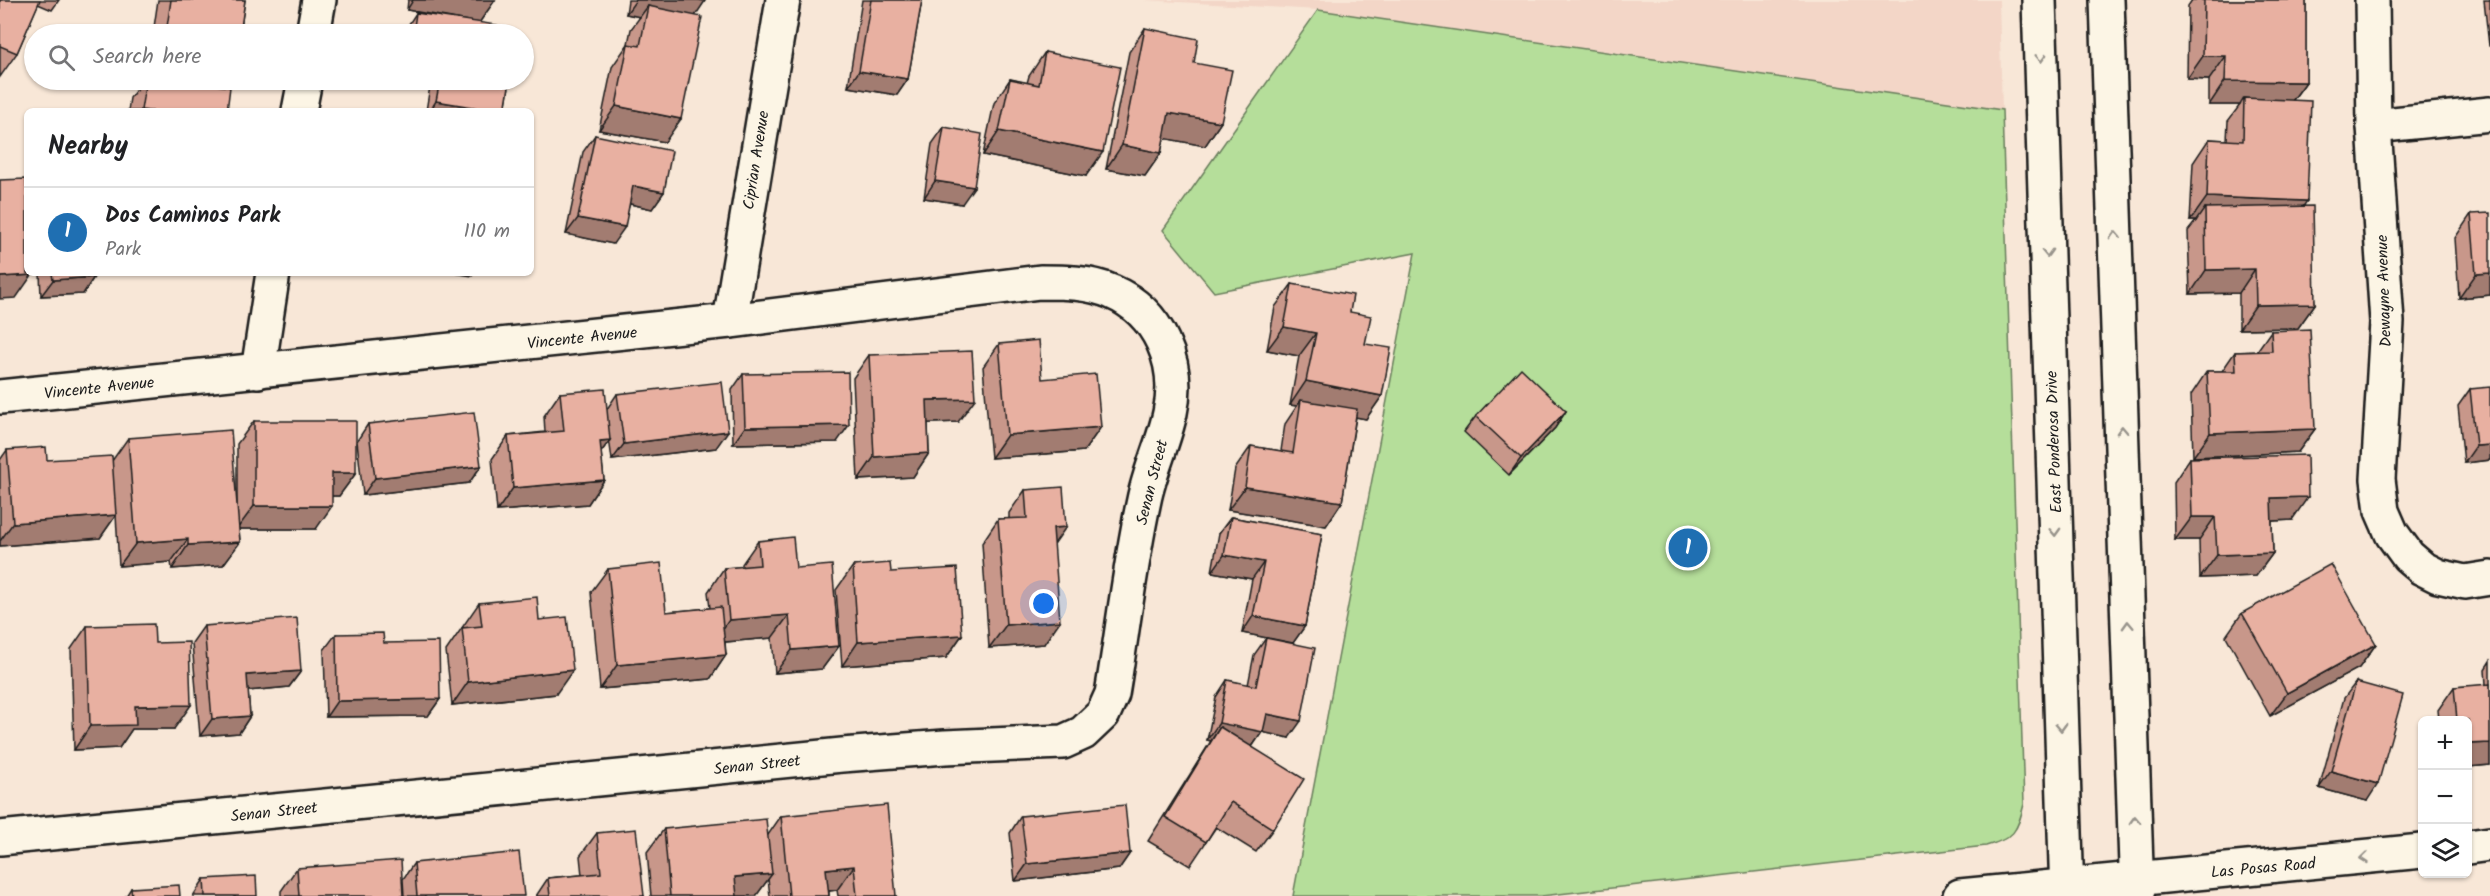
<!DOCTYPE html>
<html lang="en">
<head>
<meta charset="utf-8">
<style>
  :root { --surface:#fff; --page:#f6f6f6; --text:#202124; --muted:#757577; --line:#e0e0e0; --accent:#1f6fb2 }
  body { margin:0; font-family:Kalam,sans-serif; background:var(--page); color:var(--text) }
  .controls { position:absolute; right:18px; bottom:18px; display:grid; overflow:hidden; border-radius:9px; box-shadow:0 2px 4px #0004 }
  .controls button { width:54px; height:54px; display:grid; place-items:center; padding:0; border:0; border-bottom:2px solid var(--line); background:var(--surface); color:var(--text); font:30px sans-serif }
  .you { position:absolute; left:1044px; top:604px; width:21px; height:21px; margin:-15px; border:4px solid #fff; border-radius:50%; background:#1a73e8; box-shadow:0 0 0 9px #1a73e833 }
  .badge { display:grid; place-items:center; width:39px; height:39px; border-radius:50%; background:var(--accent); color:#fff; font-size:20px; font-weight:700 }
  .pin { position:absolute; translate:-50% -50%; border:3px solid #fff; box-shadow:0 2px 6px #0006 }
  .list { margin:0; padding:0; list-style:none }
  h2 { display:flex; justify-content:space-between; align-items:center; height:78px; margin:0; padding:0 24px; font-size:26px }
  h2 small { font-size:20px; font-weight:400; color:var(--muted) }
  .list li { display:grid; grid-template-columns:39px 1fr auto; gap:18px; align-items:center; box-sizing:border-box; height:90px; padding:0 24px; border-top:2px solid var(--line) }
  .list b { display:block; font-size:22px; white-space:nowrap }
  .list p { margin:0; font-size:20px; white-space:nowrap; color:var(--muted) }
  .list em { font-size:20px; font-style:normal; color:var(--muted) }
  .icon { flex:none; width:33px; height:33px; fill:none; stroke:currentColor; stroke-width:2; stroke-linecap:round; stroke-linejoin:round }
  .map { position:relative; flex:none; width:2490px; height:896px; overflow:hidden }
  .search { position:absolute; background:var(--surface); box-shadow:0 2px 4px #0004; left:24px; top:24px; width:510px; height:66px; display:flex; align-items:center; gap:15px; box-sizing:border-box; padding:0 21px; border-radius:33px; color:var(--muted); font-size:22px }
  .panel { position:absolute; background:var(--surface); box-shadow:0 2px 4px #0004; left:24px; top:108px; width:510px; height:168px; border-radius:9px }
  .map>svg:first-child { display:block }
</style>
</head>
<body>
<div class="map">
<svg width="2490" height="896" viewBox="0 0 2490 896">
  <rect width="100%" height="100%" fill="#f8e7d7"/>
  <filter id="ink" filterUnits="userSpaceOnUse"><feTurbulence type="fractalNoise" baseFrequency=".0167" numOctaves="2"/><feDisplacementMap in="SourceGraphic" scale="12" xChannelSelector="R" yChannelSelector="G"/><feConvolveMatrix kernelMatrix="1 2 1 2 8 2 1 2 1" color-interpolation-filters="sRGB"/></filter>
  <g filter="url(#ink)">
    <polygon fill="#f3d6c7" points="1144,0 1999,0 2002,110 1318,10"/>
    <path fill="#b5de9a" stroke="#687d5b" stroke-width="1.5" d="M1318,10l684,100 22,694c-7,29 -10,34 -38,42l-445,50h-248l122,-643 -201,39 -51,-62z"/>
    <g fill="none" stroke-linecap="round" stroke-linejoin="round">
      <defs>
        <g id="street">
          <polyline points="2372,0 2374,126 2387,322 2378,479 2382,511 2392,534 2408,556 2422,568 2438,576 2465,582 2490,578"/>
          <polyline points="313,34 319,0"/>
          <polyline points="299,111 305,80"/>
          <polyline points="2374,126 2490,114"/>
          <polyline points="730,321 783,0"/>
          <polyline points="258,371 273,273"/>
          <path d="M0,397l730,-76 310,-39c24,0 50,0 72,10 47,20 69,72 58,121 -6,29 -20,57 -26,87 -14,64 -21,129 -32,194l-9,20 -20,19 -20,9 -118,5 -103,8 -842,83"/>
        </g>
        <g id="secondary">
          <polyline points="2039,0 2067,896"/>
          <polyline points="2107,0 2137,896"/>
          <polyline points="2468,847 2490,844"/>
          <polyline points="1960,896 2422,851"/>
        </g>
      </defs>
      <use href="#street" stroke="#1c1c1c" stroke-width="38"/>
      <use href="#secondary" stroke="#1c1c1c" stroke-width="38"/>
      <use href="#street" stroke="#fcf5e5" stroke-width="33"/>
      <use href="#secondary" stroke="#fcf5e5" stroke-width="33"/>
    </g>
    <g fill="#c8978a" stroke="#1c1c1c" stroke-width="1.5">
      <polygon points="0,0 59,0 52,10 38,4 17,53 0,77"/>
      <polygon points="158,0 245,0 240,34 153,34"/>
      <polygon points="408,0 495,0 479,23 495,34 404,34 405,30 416,13 472,22 407,10"/>
      <polygon points="628,0 705,0 695,15 665,142 599,130 612,67 628,44 631,29 640,17 626,14"/>
      <polygon points="862,0 922,0 908,79 897,95 848,87"/>
      <polygon points="2192,0 2306,0 2306,82 2293,100 2315,304 2298,328 2239,329 2239,293 2190,294 2188,231 2196,221 2190,221 2193,163 2209,139 2227,140 2228,121 2240,105 2209,105 2209,80 2187,79 2188,6"/>
      <polygon points="2484,0 2490,0 2490,46 2489,46"/>
      <polygon points="1145,28 1221,122 1205,146 1164,138 1161,153 1145,176 1106,169 1129,52"/>
      <polygon points="1045,52 1086,176 983,155 994,103 1010,79 1027,83 1029,76"/>
      <polygon points="143,80 230,80 226,86 227,111 128,111 130,98"/>
      <polygon points="431,80 510,80 505,111 426,111"/>
      <polygon points="944,127 962,204 924,198 932,144"/>
      <polygon points="595,135 664,192 652,209 630,204 613,244 566,234 583,152"/>
      <polygon points="2471,214 2490,295 2459,298 2455,238"/>
      <polygon points="40,273 94,273 94,277 83,294 41,296"/>
      <polygon points="1292,284 1350,312 1365,344 1382,396 1366,419 1356,417 1342,502 1326,526 1228,510 1235,469 1251,446 1281,451 1285,424 1297,406 1290,405 1299,356 1267,350 1275,307"/>
      <polygon points="2271,331 2315,429 2298,452 2193,457 2191,395 2207,371 2222,371 2235,352 2257,351"/>
      <polygon points="999,344 1101,427 1084,451 991,458 983,367"/>
      <polygon points="869,355 958,422 928,423 929,453 913,477 858,480 853,378"/>
      <polygon points="743,374 837,442 733,444 732,390"/>
      <polygon points="2470,389 2490,460 2464,463 2458,406"/>
      <polygon points="560,393 607,409 617,394 716,448 612,460 609,438 610,440 601,452 604,480 588,504 497,511 492,459 508,436 545,432 544,416"/>
      <polygon points="1566,411 1555,428 1509,475 1464,432 1476,416"/>
      <polygon points="254,421 356,473 339,496 332,496 316,529 239,529 240,542 223,565 172,569 171,562 119,566 116,515 100,538 0,546 0,460 7,450 47,460 112,461 128,438 237,509 237,444"/>
      <polygon points="368,424 481,466 469,483 363,495 357,441"/>
      <polygon points="2190,458 2292,520 2272,521 2273,553 2256,576 2200,578 2199,540 2175,540 2174,482"/>
      <polygon points="1025,490 1054,544 1044,644 989,648 982,543 998,519 1009,519 1009,513"/>
      <polygon points="1231,517 1322,534 1305,626 1293,643 1242,633 1252,579 1212,572 1219,533"/>
      <polygon points="758,541 796,568 839,646 822,669 775,673 772,638 725,642 726,655 710,679 600,689 591,592 608,569 666,612 710,608 708,592 724,568 742,567 742,564"/>
      <polygon points="853,566 891,572 962,635 946,658 842,666 836,590"/>
      <polygon points="479,603 539,620 556,694 452,705 446,651"/>
      <polygon points="2242,613 2376,644 2359,668 2270,716 2226,636"/>
      <polygon points="87,626 155,643 174,729 132,729 119,748 74,750 71,649"/>
      <polygon points="204,626 301,671 289,687 248,691 250,716 239,733 200,736 192,643"/>
      <polygon points="336,634 384,643 440,699 428,716 326,717 324,650"/>
      <polygon points="1266,638 1289,738 1262,732 1252,747 1273,829 1256,852 1216,827 1190,866 1148,841 1211,741 1207,740 1216,697 1227,680 1248,685 1254,655"/>
      <polygon points="2490,661 2490,765 2468,767 2468,720 2439,720 2438,710 2454,687 2486,685 2485,669"/>
      <polygon points="2356,682 2367,801 2319,788 2344,698"/>
      <polygon points="781,816 896,896 838,896 837,890 829,891 829,896 770,896 768,879 756,896 651,896 647,852 664,829 768,835"/>
      <polygon points="1021,816 1130,853 1119,869 1015,881 1010,833"/>
      <polygon points="597,833 644,896 536,896 548,878 582,875 580,856"/>
      <polygon points="414,863 524,896 404,896 403,879"/>
      <polygon points="297,868 403,896 281,896 281,891"/>
      <polygon points="204,879 257,896 193,896"/>
      <polygon points="131,888 180,896 126,896"/>
    </g>
    <g fill="#a27b71" stroke="#1c1c1c" stroke-width="1.5">
      <polygon points="413,0 495,0 479,23 407,10"/>
      <polygon points="636,0 698,0 705,1 689,25 648,6 640,17 626,14"/>
      <polygon points="2203,56 2226,56 2209,80 2187,79"/>
      <polygon points="859,71 908,79 897,95 848,87"/>
      <polygon points="167,80 230,80 218,97"/>
      <polygon points="2225,81 2306,82 2289,105 2244,98 2240,105 2209,105"/>
      <polygon points="436,101 497,111 430,111"/>
      <polygon points="616,106 681,119 665,142 599,130"/>
      <polygon points="1169,113 1221,122 1205,146 1152,136"/>
      <polygon points="999,131 1103,152 1086,176 983,155"/>
      <polygon points="1122,145 1161,153 1145,176 1106,169"/>
      <polygon points="935,181 974,187 962,204 924,198"/>
      <polygon points="633,186 664,192 652,209 622,202"/>
      <polygon points="2207,197 2307,201 2291,224 2205,208 2196,221 2190,221"/>
      <polygon points="578,218 625,227 613,244 566,234"/>
      <polygon points="2255,269 2239,293 2190,294 2206,270"/>
      <polygon points="454,273 474,273 472,276"/>
      <polygon points="2490,273 2490,295 2459,298 2476,274"/>
      <polygon points="32,275 16,298 0,299 0,277"/>
      <polygon points="94,277 83,294 41,296 53,280"/>
      <polygon points="2315,304 2298,328 2239,329 2256,305"/>
      <polygon points="1284,327 1316,333 1299,356 1267,350"/>
      <polygon points="1306,381 1382,396 1366,419 1300,407 1301,400 1297,406 1290,405"/>
      <polygon points="975,399 958,422 910,424 927,400"/>
      <polygon points="1566,411 1555,428 1509,475 1521,458"/>
      <polygon points="849,425 837,442 733,444 745,427"/>
      <polygon points="1101,427 1084,451 991,458 1007,435"/>
      <polygon points="2315,429 2298,452 2193,457 2210,433"/>
      <polygon points="728,431 716,448 612,460 624,444"/>
      <polygon points="610,440 593,463 600,441"/>
      <polygon points="2490,445 2490,460 2464,463 2476,446"/>
      <polygon points="929,453 913,477 858,480 874,457"/>
      <polygon points="481,466 469,483 363,495 375,478"/>
      <polygon points="332,473 356,473 339,496 316,496"/>
      <polygon points="604,480 588,504 497,511 513,488"/>
      <polygon points="1245,487 1342,502 1326,526 1228,510"/>
      <polygon points="2308,497 2292,520 2255,522 2271,498"/>
      <polygon points="254,506 332,506 316,529 237,529"/>
      <polygon points="116,515 100,538 0,546 0,541 13,523"/>
      <polygon points="2192,517 2215,517 2199,540 2175,540"/>
      <polygon points="1066,527 1050,550 1053,528"/>
      <polygon points="188,539 171,562 119,566 136,543"/>
      <polygon points="240,542 223,565 172,569 188,545"/>
      <polygon points="2273,553 2256,576 2200,578 2217,555"/>
      <polygon points="1224,555 1264,562 1252,579 1212,572"/>
      <polygon points="789,615 772,638 713,643 729,620"/>
      <polygon points="1253,616 1305,626 1293,643 1242,633"/>
      <polygon points="1060,621 1044,644 989,648 1006,625"/>
      <polygon points="962,635 946,658 842,666 858,642"/>
      <polygon points="2376,644 2359,668 2270,716 2287,693"/>
      <polygon points="839,646 822,669 775,673 792,650"/>
      <polygon points="726,655 710,679 600,689 617,665"/>
      <polygon points="573,670 556,694 452,705 468,682"/>
      <polygon points="301,671 289,687 235,692 247,675"/>
      <polygon points="440,699 428,716 326,717 337,701"/>
      <polygon points="191,705 174,729 132,729 119,748 74,750 90,726 135,706"/>
      <polygon points="1267,714 1301,721 1289,738 1262,732 1251,748 1220,727 1211,741 1207,740 1219,723"/>
      <polygon points="250,716 239,733 200,736 212,719"/>
      <polygon points="2490,743 2490,765 2468,767 2468,744"/>
      <polygon points="2331,771 2378,784 2367,801 2319,788"/>
      <polygon points="1130,853 1119,869 1015,881 1027,864"/>
      <polygon points="854,866 837,890 810,893 826,869"/>
      <polygon points="772,874 756,896 722,896 735,877"/>
    </g>
    <g fill="#e8b0a1" stroke="#1c1c1c" stroke-width="1.5">
      <polygon points="0,0 40,0 17,53 0,46"/>
      <polygon points="171,0 245,0 240,34 166,34"/>
      <polygon points="871,0 922,0 908,79 859,71"/>
      <polygon points="2204,0 2306,0 2306,82 2225,81 2226,56 2203,56"/>
      <polygon points="648,6 702,17 681,119 616,106 628,44 640,46"/>
      <polygon points="416,13 497,25 495,34 413,34"/>
      <polygon points="1145,28 1198,39 1194,63 1232,70 1221,122 1169,113 1161,153 1122,145"/>
      <polygon points="1045,52 1120,67 1103,152 999,131 1010,79 1039,85"/>
      <polygon points="146,80 179,80 230,87 227,111 150,111 141,110"/>
      <polygon points="440,80 510,80 505,111 497,111 436,101"/>
      <polygon points="2244,98 2311,101 2307,201 2207,197 2209,139 2243,141"/>
      <polygon points="944,127 982,134 974,187 935,181"/>
      <polygon points="595,135 672,151 664,192 633,186 625,227 578,218"/>
      <polygon points="26,179 27,199 27,273 32,273 32,275 0,277 0,180"/>
      <polygon points="2313,206 2315,304 2256,305 2255,269 2206,270 2205,208"/>
      <polygon points="2490,213 2490,273 2476,274 2471,214"/>
      <polygon points="52,273 94,273 94,277 53,280"/>
      <polygon points="1292,284 1353,295 1350,312 1371,316 1365,344 1391,348 1382,396 1306,381 1316,333 1284,327"/>
      <polygon points="2310,329 2315,429 2210,433 2207,371 2236,371 2235,352 2272,351 2271,331"/>
      <polygon points="1039,340 1042,379 1096,374 1101,427 1007,435 999,344"/>
      <polygon points="972,351 975,399 927,400 929,453 874,457 869,355"/>
      <polygon points="1521,368 1566,411 1521,458 1476,416"/>
      <polygon points="848,372 849,425 745,427 743,374"/>
      <polygon points="722,382 728,431 624,444 617,394"/>
      <polygon points="2490,387 2490,445 2476,446 2470,389"/>
      <polygon points="605,389 610,440 600,441 604,480 513,488 508,436 564,431 560,393"/>
      <polygon points="1301,400 1357,409 1342,502 1245,487 1251,446 1293,453"/>
      <polygon points="474,412 481,466 375,478 368,424"/>
      <polygon points="254,421 356,421 356,473 332,473 332,506 254,506"/>
      <polygon points="231,430 240,542 188,545 188,539 136,543 128,438"/>
      <polygon points="46,447 47,460 112,456 116,515 13,523 7,450"/>
      <polygon points="2307,455 2308,497 2271,498 2273,553 2217,555 2215,517 2192,517 2190,458"/>
      <polygon points="1063,487 1066,527 1053,528 1060,621 1006,625 998,519 1027,518 1025,490"/>
      <polygon points="1231,517 1322,534 1305,626 1253,616 1264,562 1224,555"/>
      <polygon points="793,537 796,568 832,565 839,646 792,650 789,615 729,620 724,568 760,565 758,541"/>
      <polygon points="661,563 666,612 721,607 726,655 617,665 608,569"/>
      <polygon points="890,563 891,572 957,568 962,635 858,642 853,566"/>
      <polygon points="2331,564 2376,644 2287,693 2242,613"/>
      <polygon points="537,597 539,620 567,617 573,670 468,682 462,628 482,626 479,603"/>
      <polygon points="297,618 301,671 247,675 250,716 212,719 204,626"/>
      <polygon points="154,624 155,643 189,642 191,705 135,706 136,725 90,726 87,626"/>
      <polygon points="383,633 384,643 439,642 440,699 337,701 336,634"/>
      <polygon points="1266,638 1315,648 1301,721 1267,714 1263,732 1219,723 1227,680 1256,686"/>
      <polygon points="2356,682 2403,695 2378,784 2331,771"/>
      <polygon points="2490,684 2490,743 2468,744 2468,720 2457,720 2454,687"/>
      <polygon points="1220,727 1304,779 1273,829 1231,802 1206,842 1165,817"/>
      <polygon points="887,805 896,896 857,896 854,866 826,869 829,896 789,896 781,816"/>
      <polygon points="1125,805 1130,853 1027,864 1021,816"/>
      <polygon points="766,819 772,874 735,877 737,896 670,896 664,829"/>
      <polygon points="636,829 644,896 550,896 548,878 601,873 597,833"/>
      <polygon points="519,852 524,896 417,896 414,863"/>
      <polygon points="401,860 403,896 299,896 297,868"/>
      <polygon points="256,876 257,896 205,896 204,879"/>
      <polygon points="179,885 180,896 132,896 131,888"/>
    </g>
    <defs><path id="oneway-chevron" d="M-2-3.5L2.5 0L-2 3.5" fill="none" stroke-width="1.6" stroke-linecap="round" stroke-linejoin="round" transform="scale(1.5)"/></defs>
    <g stroke="#97938b">
      <use href="#oneway-chevron" transform="translate(2041 58) rotate(88)"/>
      <use href="#oneway-chevron" transform="translate(2115 235) rotate(-92)"/>
      <use href="#oneway-chevron" transform="translate(2047 253) rotate(88)"/>
      <use href="#oneway-chevron" transform="translate(2122 430) rotate(-92)"/>
      <use href="#oneway-chevron" transform="translate(2055 532) rotate(88)"/>
      <use href="#oneway-chevron" transform="translate(2128 625) rotate(-92)"/>
      <use href="#oneway-chevron" transform="translate(2061 727) rotate(88)"/>
      <use href="#oneway-chevron" transform="translate(2135 820) rotate(-92)"/>
      <use href="#oneway-chevron" transform="translate(2364 858) rotate(174)"/>
    </g>
  </g>
  <g text-anchor="middle" stroke-width="4.5" stroke-linejoin="round" paint-order="stroke">
    <g font-size="16" fill="#1c1c1c" stroke="#fcf5e5">
      <text transform="translate(755 160) rotate(-81)" y="6">Ciprian Avenue</text>
      <text transform="translate(2383 291) rotate(-92)" y="6">Dewayne Avenue</text>
      <text transform="translate(582 337) rotate(-6)" y="6">Vincente Avenue</text>
      <text transform="translate(99 387) rotate(-6)" y="6">Vincente Avenue</text>
      <text transform="translate(2053 442) rotate(-92)" y="6">East Ponderosa Drive</text>
      <text transform="translate(1151 482) rotate(-76)" y="6">Senan Street</text>
      <text transform="translate(757 764) rotate(-6)" y="6">Senan Street</text>
      <text transform="translate(274 811) rotate(-6)" y="6">Senan Street</text>
      <text transform="translate(2263 867) rotate(-5)" y="6">Las Posas Road</text>
    </g>
  </g>
</svg>
<div class="controls">
<button>+</button>
<button>−</button>
<button><svg class="icon" aria-label="layers" viewBox="0 0 24 24"><path d="M12 4l9 5-9 5-9-5zM3 14l9 5 9-5"/></svg></button>
</div>
<div class="you"></div>
<div class="pin badge" style="left:1688px;top:548px">1</div>
<div class="search"><svg class="icon" aria-label="search" viewBox="0 0 24 24"><circle cx="10" cy="10" r="6"/><path d="M15 15l6 6"/></svg>Search here</div>
<section class="panel">
<h2>Nearby<small></small></h2>
<ul class="list">
<li><span class="badge">1</span><div><b>Dos Caminos Park</b><p>Park</p></div><em>110 m</em></li>
</ul>
</section>
</div>
</body>
</html>
